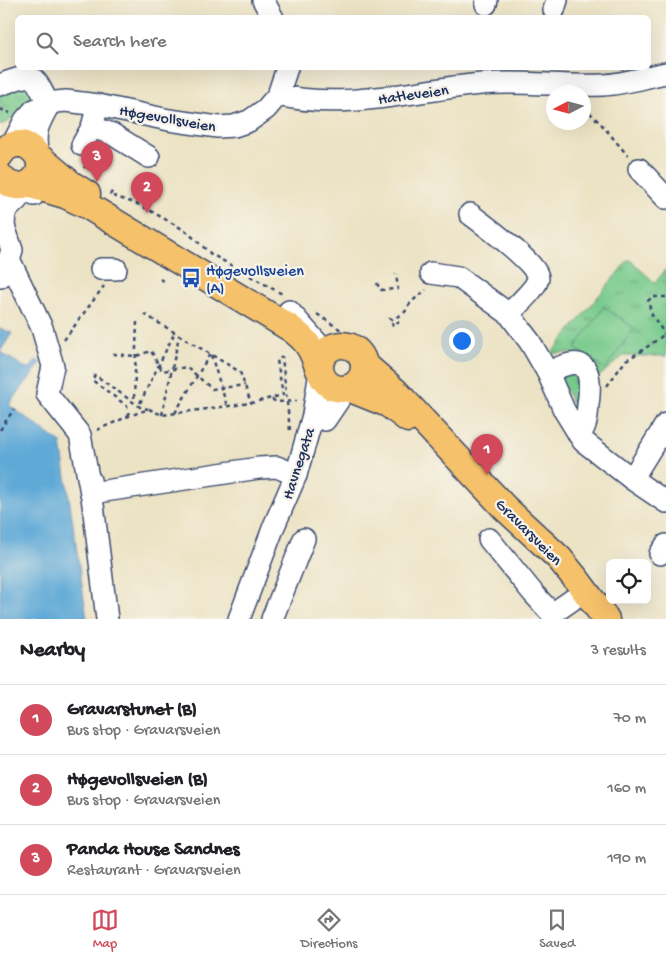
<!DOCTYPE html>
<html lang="en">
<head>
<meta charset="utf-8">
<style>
  :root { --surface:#fff; --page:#f2f2f2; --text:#202124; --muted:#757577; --line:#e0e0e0; --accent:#d1495b }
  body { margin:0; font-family:"Gochi Hand",sans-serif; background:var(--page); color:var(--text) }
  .controls { position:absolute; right:15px; bottom:15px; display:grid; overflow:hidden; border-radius:8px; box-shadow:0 5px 20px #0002 }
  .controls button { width:45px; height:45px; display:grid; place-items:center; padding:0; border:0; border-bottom:1px solid var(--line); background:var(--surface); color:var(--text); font:25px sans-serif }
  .compass { position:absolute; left:546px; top:85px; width:45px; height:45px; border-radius:50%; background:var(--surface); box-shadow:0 5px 20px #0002; rotate:264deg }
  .you { position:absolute; left:461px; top:340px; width:18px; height:18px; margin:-12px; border:4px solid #fff; border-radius:50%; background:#1a73e8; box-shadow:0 0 0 8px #1a73e833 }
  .badge { display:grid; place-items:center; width:32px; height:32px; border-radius:50%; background:var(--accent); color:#fff; font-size:16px; font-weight:700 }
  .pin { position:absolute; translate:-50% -41px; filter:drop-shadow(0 1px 2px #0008) }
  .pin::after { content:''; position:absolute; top:26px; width:18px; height:15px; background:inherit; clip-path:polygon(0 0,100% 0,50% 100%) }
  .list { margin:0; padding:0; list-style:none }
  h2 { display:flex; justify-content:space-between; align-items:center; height:65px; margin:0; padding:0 20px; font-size:21px }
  h2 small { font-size:16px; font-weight:400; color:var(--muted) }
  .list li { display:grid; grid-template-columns:32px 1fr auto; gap:15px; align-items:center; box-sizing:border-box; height:70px; padding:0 20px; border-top:1px solid var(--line) }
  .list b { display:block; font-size:19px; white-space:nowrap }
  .list p { margin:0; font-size:16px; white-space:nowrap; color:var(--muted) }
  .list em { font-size:16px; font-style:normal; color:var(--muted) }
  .icon { flex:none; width:28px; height:28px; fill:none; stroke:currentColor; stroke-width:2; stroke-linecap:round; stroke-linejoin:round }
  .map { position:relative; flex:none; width:666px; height:619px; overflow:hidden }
  .search { position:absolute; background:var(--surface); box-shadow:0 5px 20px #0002; left:15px; right:15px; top:15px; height:55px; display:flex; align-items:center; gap:12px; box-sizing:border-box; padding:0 18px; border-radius:8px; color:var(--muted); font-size:19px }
  .sheet { height:275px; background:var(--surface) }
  nav { display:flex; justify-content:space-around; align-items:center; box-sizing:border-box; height:70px; border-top:1px solid var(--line); background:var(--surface); font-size:14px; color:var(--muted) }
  nav a { display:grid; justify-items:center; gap:2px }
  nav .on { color:var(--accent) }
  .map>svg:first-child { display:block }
</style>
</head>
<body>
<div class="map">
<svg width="666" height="619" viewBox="0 0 666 619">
  <defs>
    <pattern id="park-tufts" width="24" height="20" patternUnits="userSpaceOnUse" patternTransform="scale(1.25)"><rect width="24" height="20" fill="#77ca8c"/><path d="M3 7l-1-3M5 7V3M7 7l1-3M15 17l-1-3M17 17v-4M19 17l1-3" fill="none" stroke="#61a476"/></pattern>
  </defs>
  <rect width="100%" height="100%" fill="#f7f3e8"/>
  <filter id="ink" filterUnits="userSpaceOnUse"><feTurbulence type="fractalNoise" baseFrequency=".02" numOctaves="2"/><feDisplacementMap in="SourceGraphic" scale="10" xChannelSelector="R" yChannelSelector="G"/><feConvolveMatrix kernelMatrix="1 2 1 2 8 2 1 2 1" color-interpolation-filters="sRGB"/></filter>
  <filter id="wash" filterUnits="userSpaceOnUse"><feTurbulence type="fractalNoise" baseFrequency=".0096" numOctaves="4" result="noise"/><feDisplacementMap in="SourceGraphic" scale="20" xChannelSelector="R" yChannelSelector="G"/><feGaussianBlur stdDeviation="1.12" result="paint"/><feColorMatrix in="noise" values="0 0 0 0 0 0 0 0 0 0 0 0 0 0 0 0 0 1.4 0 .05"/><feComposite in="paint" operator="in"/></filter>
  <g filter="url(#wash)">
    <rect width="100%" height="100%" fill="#ece3c4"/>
    <g fill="url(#park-tufts)" stroke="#497c75">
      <polygon points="27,83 34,95 31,95 8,122 0,125 0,91"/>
      <path d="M629,259l26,24 11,-14v87h-43l-27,23c-18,-23 -15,-29 -45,-25z"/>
      <polygon points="580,373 579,419 560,377"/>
    </g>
    <polygon fill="#77ca8c" stroke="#497c75" points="604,307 634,328 605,369 575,348"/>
    <polygon fill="#5fa9d7" stroke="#3d6c9a" points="0,328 12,333 0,352 29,370 36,360 41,363 9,405 61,443 87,619 0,619"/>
  </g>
  <g filter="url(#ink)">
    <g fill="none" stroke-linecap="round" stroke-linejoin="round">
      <defs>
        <g id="minor">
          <polyline points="263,0 273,18"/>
          <polyline points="486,4 487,0"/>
          <polyline points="554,10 557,0"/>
          <path d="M0,85c35,-13 32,-13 49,20"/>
          <path d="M278,95c68,16 136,-5 203,-11 41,-4 81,3 122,1 21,-1 42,-8 63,-12"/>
          <polyline points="98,105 92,127 112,134 149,157"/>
          <polyline points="12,145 25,120 34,110 56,102 66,101 98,105 169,120 218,127 234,126 249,121 266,109 278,95 287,68"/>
          <polyline points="82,145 92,127"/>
          <path d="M38,155c-5,-22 0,-31 11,-50"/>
          <polyline points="639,169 666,198"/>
          <polyline points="5,211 17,200 21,187 34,195"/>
          <path d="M470,214c12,9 69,51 68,64 -1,10 -22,28 -29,36"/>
          <polyline points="9,259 42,328 53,366 47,394 80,435 91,493 259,468 277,467 296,475"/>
          <polyline points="101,269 116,269"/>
          <polyline points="431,273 458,277 509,314 530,342 548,373 564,410 583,441 632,479"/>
          <polyline points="0,277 9,259 12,250 4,226 5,211 4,197"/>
          <path d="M548,373c38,-22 45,-4 40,32 -1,11 -1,22 -9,30"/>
          <polyline points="325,420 346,389"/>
          <polyline points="666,424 632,479 666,502"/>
          <polyline points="90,480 107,619"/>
          <polyline points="489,539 533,593 552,614 572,600"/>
          <polyline points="660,554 666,545"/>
          <polyline points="239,619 274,526 296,475 313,415 320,372 320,346 289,311"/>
          <polyline points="272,619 304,539"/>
        </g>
        <g id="major">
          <path d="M0,155c5,-8 11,-11 20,-11 6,0 9,3 14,7 20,22 -14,51 -34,25"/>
          <polyline points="39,157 71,184 87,194"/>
          <path d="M28,184l37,11 23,11 202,122c18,13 22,21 29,42"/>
          <circle cx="342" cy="367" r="22"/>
          <polyline points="364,364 395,391 505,508 559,558 577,580 606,619"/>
          <polyline points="348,388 388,404 408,419"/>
        </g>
      </defs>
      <use href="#minor" stroke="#3a4a6d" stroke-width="24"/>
      <use href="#major" stroke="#3a4a6d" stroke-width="29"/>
      <g stroke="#3a4a6d" stroke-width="2.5" stroke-dasharray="4 4" stroke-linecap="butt">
        <polyline points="584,107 603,126 628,156"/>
        <polyline points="0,109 10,113"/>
        <polyline points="84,168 90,159 105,158"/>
        <polyline points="110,195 114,188"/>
        <polyline points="113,196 140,205 186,231 211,254 284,295"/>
        <polyline points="160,279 166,283"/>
        <polyline points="377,283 380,290 398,289 396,274"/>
        <polyline points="666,297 652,297 648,301 652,315 666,336"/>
        <polyline points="144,314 240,372 251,403"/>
        <polyline points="317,314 362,344"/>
        <polyline points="393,326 390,318 398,323 397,317 405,312 411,302 426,290"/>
        <polyline points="64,340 104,286"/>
        <polyline points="113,354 136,356 151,351 162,371 187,367 212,389 245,385"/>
        <polyline points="211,355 227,406"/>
        <polyline points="607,386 626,360 640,352 665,334"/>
        <polyline points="134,398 137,322"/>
        <polyline points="272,399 276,402 297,401"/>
        <polyline points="140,403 175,332"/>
        <polyline points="175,413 210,354"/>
        <polyline points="162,415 179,336"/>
        <polyline points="129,416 127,406 92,380 95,375 140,407 148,409"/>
        <polyline points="0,430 14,409"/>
        <polyline points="97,430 129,416 149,409 162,415 251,403 283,395 277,360 282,357 290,430"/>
      </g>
      <use href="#minor" stroke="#fff" stroke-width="21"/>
      <use href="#major" stroke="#f5c16b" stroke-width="26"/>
    </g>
  </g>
  <defs>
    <symbol id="bus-bare" viewBox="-9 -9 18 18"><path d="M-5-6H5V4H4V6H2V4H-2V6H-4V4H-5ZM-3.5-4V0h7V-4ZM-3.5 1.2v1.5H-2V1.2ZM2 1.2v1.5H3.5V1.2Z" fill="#1a4fb4" stroke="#f7f3e8" stroke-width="2.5" paint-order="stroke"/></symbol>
  </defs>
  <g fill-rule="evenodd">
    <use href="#bus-bare" x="177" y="264" width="28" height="28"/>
  </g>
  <g text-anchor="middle" stroke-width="4.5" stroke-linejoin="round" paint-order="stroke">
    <g font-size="16" fill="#1b2f5e" stroke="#f7f3e8">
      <text transform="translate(413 93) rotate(-8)" y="6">Hatleveien</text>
      <text transform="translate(168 117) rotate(10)" y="6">Høgevollsveien</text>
      <text transform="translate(297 463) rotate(-72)" y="6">Havnegata</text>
      <text transform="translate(530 531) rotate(45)" y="6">Gravarsveien</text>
    </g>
    <g font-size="16" fill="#164399" stroke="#f7f3e8" text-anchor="start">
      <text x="206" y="275">Høgevollsveien<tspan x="206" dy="18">(A)</tspan></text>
    </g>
  </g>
</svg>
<div class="controls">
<button><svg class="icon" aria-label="locate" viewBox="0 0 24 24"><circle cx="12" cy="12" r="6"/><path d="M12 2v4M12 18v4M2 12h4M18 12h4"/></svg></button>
</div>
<svg class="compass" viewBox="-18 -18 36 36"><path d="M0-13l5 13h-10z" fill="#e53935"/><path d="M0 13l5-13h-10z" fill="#757577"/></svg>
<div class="you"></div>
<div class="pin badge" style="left:487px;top:475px">1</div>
<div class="pin badge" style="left:147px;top:213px">2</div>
<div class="pin badge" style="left:97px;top:182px">3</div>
<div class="search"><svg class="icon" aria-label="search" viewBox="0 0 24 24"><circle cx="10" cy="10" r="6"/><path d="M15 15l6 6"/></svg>Search here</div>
</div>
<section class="sheet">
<h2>Nearby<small>3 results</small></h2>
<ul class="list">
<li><span class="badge">1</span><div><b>Gravarstunet (B)</b><p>Bus stop · Gravarsveien</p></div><em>70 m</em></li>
<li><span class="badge">2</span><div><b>Høgevollsveien (B)</b><p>Bus stop · Gravarsveien</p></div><em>160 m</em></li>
<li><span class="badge">3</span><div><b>Panda House Sandnes</b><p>Restaurant · Gravarsveien</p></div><em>190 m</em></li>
</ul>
</section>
<nav>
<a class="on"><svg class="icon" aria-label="map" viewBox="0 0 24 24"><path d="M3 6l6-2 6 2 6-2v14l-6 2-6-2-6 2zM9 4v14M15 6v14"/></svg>Map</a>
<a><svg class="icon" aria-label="directions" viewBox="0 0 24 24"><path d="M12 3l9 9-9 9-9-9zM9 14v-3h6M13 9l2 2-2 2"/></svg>Directions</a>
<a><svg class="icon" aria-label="saved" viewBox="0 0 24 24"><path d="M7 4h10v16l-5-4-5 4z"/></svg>Saved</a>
</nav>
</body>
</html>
